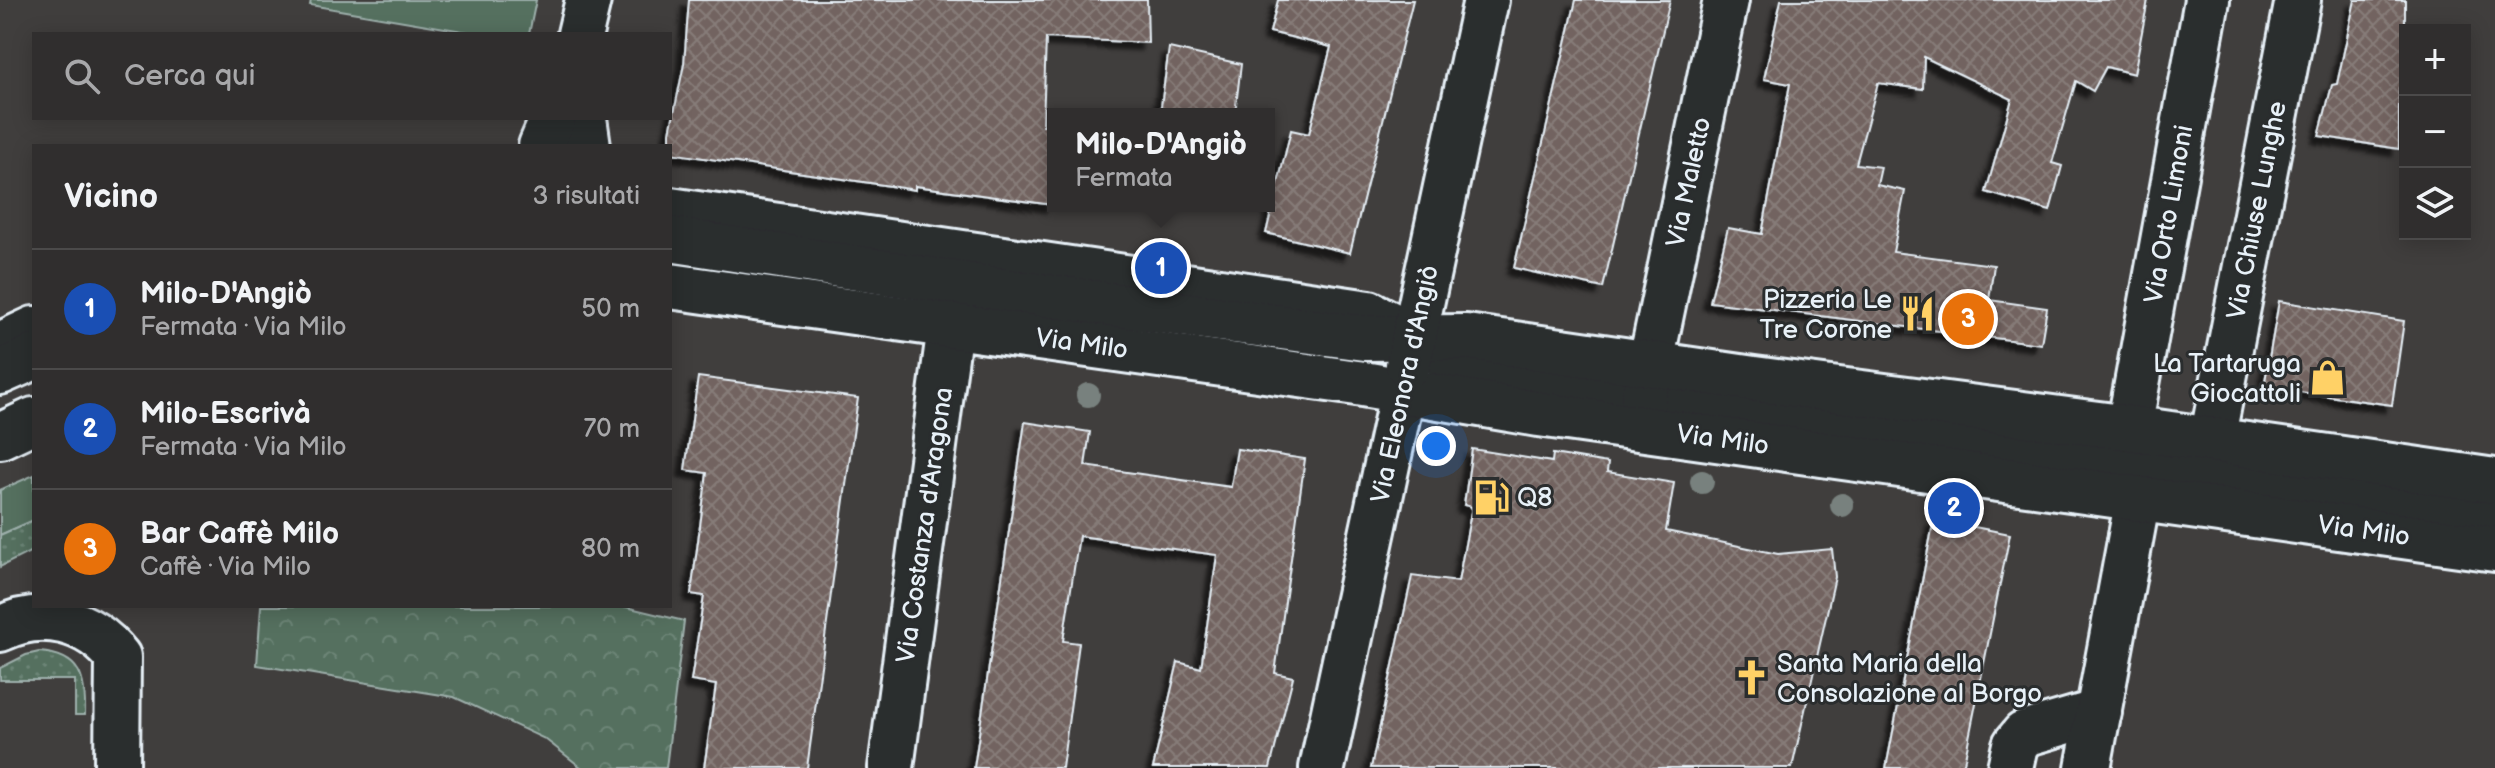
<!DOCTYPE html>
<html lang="it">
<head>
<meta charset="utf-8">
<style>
  :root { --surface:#302e2e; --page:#3c3a3a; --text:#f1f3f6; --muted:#a8a8aa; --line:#4b4a4a; --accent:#ffd166 }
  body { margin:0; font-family:"Balsamiq Sans",sans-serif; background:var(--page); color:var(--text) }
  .controls { position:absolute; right:24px; top:24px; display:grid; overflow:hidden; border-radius:0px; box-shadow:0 4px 20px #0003 }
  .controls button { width:72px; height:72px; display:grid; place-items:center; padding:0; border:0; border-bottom:2px solid var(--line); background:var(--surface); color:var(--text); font:40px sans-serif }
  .you { position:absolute; left:1436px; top:446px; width:28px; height:28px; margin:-20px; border:6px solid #fff; border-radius:50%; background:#1a73e8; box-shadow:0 0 0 12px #1a73e833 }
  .badge { display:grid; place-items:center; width:52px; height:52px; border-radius:50%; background:var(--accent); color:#fff; font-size:26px; font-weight:700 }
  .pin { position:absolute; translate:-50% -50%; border:4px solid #fff; box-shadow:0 2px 8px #0006 }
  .popup { position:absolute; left:1047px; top:108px; width:228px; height:104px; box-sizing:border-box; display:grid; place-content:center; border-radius:0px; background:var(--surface); filter:drop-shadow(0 2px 6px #0005); font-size:26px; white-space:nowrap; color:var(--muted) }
  .popup b { font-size:30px; color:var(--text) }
  .popup::after { content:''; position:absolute; left:50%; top:100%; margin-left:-16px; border:16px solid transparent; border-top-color:var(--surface) }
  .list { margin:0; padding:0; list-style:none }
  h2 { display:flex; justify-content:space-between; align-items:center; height:104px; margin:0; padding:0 32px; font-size:34px }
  h2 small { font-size:26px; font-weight:400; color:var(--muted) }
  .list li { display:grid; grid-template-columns:52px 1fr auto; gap:24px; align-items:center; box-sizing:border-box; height:120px; padding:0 32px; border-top:2px solid var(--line) }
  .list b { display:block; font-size:30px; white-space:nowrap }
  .list p { margin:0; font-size:26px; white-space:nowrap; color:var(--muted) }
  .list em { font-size:26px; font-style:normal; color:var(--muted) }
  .icon { flex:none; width:44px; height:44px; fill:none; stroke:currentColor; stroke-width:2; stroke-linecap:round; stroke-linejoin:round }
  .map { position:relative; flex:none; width:2495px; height:768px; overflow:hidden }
  .search { position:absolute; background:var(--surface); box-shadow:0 4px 20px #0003; left:32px; top:32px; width:640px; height:88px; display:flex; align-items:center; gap:20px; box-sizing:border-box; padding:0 28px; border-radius:0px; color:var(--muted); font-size:30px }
  .panel { position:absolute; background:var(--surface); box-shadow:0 4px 20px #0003; left:32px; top:144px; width:640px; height:464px; border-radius:0px }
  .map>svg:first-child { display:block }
</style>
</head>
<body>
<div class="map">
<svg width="2495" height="768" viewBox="0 0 2495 768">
  <defs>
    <pattern id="forest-crowns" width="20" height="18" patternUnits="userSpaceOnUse" patternTransform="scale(2)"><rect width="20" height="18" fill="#54705f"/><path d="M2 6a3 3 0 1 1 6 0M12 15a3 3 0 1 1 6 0" fill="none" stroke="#6d8577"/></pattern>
    <pattern id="garden-dots" width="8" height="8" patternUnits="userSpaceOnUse" patternTransform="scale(2)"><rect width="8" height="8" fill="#54705f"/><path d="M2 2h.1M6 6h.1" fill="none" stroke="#6d8577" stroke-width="1.8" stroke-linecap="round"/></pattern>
    <pattern id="building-cross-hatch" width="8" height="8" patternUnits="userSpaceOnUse" patternTransform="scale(2)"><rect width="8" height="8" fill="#726460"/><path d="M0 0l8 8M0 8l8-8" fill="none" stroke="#867b78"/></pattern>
    <filter id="shadow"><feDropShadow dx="-7" dy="7" stdDeviation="2" flood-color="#0009"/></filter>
  </defs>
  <rect width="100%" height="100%" fill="#403e3d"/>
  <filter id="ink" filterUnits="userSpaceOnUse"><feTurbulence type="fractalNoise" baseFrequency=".0125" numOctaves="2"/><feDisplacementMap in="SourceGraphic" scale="16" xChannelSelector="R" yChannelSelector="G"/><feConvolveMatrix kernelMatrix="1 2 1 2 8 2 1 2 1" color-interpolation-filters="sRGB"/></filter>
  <g filter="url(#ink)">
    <g fill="#54705f" stroke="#9eb0ac" stroke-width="2">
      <polygon points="311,0 536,0 529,34 480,34 310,5"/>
      <polygon points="34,475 34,520 0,535 0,490"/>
    </g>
    <polygon fill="url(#forest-crowns)" stroke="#9eb0ac" stroke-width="2" points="261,606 622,606 684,621 666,768 582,768 545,739 454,697 257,665"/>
    <g fill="url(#garden-dots)" stroke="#9eb0ac" stroke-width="2">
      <polygon points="34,520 34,550 0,567 0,535"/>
      <path d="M39,652c43,3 47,27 46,63h-10v-35h-75v-12l26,-13z"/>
    </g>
    <g fill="url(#building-cross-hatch)" stroke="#e8f1f8" stroke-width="2" filter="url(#shadow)">
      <polygon points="689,0 1147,0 1148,43 1046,38 1043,125 1053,126 1053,205 915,186 915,190 890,186 670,153 670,132 684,64"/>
      <polygon points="1278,0 1413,0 1350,253 1266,233 1291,130 1309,134 1331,47 1270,32"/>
      <polygon points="1576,0 1670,0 1603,288 1514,268"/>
      <polygon points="1781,0 2148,0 2134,74 2106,67 2093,91 2076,81 2052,163 2062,166 2050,211 1986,192 2012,99 1924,57 1923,89 1878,83 1856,164 1881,167 1877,185 1905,191 1893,252 1994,265 1989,300 2047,308 2041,344 1710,302 1728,228 1762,234 1790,84 1764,79"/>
      <polygon points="2355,0 2405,0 2405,89 2399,88 2399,149 2319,136 2332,85 2337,84"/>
      <polygon points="1169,48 1241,64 1235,114 1160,114"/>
      <polygon points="2279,301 2404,321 2392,405 2264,387"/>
      <polygon points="698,377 858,398 807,768 704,768 716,685 691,681 704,596 691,594 707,473 685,470"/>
      <polygon points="1025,422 1090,432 1085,466 1231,487 1237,449 1305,459 1275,673 1293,677 1270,768 1153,768 1178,662 1201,668 1217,555 1079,536 1063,641 1079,643 1062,768 974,768"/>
      <polygon points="1472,449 1552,462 1553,454 1608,463 1607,472 1674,483 1666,531 1778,554 1832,549 1835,577 1792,768 1371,768 1412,576 1458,582 1472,507 1464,505"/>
      <polygon points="1934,519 2010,534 1963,768 1886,768"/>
    </g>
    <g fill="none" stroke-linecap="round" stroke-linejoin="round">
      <defs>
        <g id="minor">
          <polyline points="580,34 588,0"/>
          <polyline points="584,118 588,146"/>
          <polyline points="541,146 553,118"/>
          <polyline points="670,210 1369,313 1414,336 1460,368 1644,397 2495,518"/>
          <polyline points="0,345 34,329"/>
          <polyline points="1643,401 1726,0"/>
          <polyline points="2129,428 2207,0"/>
          <polyline points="2212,440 2298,0"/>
          <path d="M0,629c42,-21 89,-9 118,28l-1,111"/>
          <polyline points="891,768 955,289"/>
          <polyline points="1322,768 1403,390"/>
          <polyline points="2010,768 2015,745 2024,734 2099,712"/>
          <polyline points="2088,768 2138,498"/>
        </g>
        <g id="major">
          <polyline points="670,239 1006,291 1365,338 1466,337 1754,379 2129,428 2495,481"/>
          <polyline points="670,286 1357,383 1539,414 2495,549"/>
          <polyline points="1408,365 1486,0"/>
          <polyline points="0,372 34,357"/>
          <polyline points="0,436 34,420"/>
        </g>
      </defs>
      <use href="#minor" stroke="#e8f1f8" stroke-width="50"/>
      <use href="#major" stroke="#e8f1f8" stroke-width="50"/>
      <use href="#minor" stroke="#2a2d2e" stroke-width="44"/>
      <use href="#major" stroke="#2a2d2e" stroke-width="44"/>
    </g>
    <g fill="#78817e">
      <circle cx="1088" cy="395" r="12"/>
      <circle cx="1702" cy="482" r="12"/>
      <circle cx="1842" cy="505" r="12"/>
    </g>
  </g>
  <defs>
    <symbol id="restaurant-bare" viewBox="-9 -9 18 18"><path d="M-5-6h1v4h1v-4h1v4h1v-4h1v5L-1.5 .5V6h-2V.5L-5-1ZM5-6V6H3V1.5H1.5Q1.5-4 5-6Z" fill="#ffd166" stroke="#2a2d2e" stroke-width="2.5" paint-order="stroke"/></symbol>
    <symbol id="shop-bare" viewBox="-9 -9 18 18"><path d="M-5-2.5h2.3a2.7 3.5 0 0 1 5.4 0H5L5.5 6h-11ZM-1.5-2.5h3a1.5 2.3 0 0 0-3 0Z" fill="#ffd166" stroke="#2a2d2e" stroke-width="2.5" paint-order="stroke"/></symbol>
    <symbol id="fuel-bare" viewBox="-9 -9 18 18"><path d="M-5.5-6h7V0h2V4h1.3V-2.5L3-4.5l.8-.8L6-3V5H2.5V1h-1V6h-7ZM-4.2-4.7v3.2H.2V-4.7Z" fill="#ffd166" stroke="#2a2d2e" stroke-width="2.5" paint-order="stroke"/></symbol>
    <symbol id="church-bare" viewBox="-9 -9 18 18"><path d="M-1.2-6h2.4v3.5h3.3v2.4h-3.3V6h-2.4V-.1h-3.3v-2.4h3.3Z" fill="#ffd166" stroke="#2a2d2e" stroke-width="2.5" paint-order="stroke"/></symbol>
  </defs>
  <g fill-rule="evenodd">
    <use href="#restaurant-bare" x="1892" y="288" width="51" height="51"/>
    <use href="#shop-bare" x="2302" y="352" width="51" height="51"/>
    <use href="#fuel-bare" x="1466" y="472" width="51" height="51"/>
    <use href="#church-bare" x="1726" y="652" width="51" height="51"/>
  </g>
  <g text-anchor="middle" stroke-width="6" stroke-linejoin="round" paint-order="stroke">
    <g font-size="26" fill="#e8f1f8" stroke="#2a2d2e">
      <text transform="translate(1688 182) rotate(-78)" y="9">Via Maletto</text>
      <text transform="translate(2256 210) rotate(-79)" y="9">Via Chiuse Lunghe</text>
      <text transform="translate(2168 214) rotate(-80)" y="9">Via Orto Limoni</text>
      <text transform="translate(1082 343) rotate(8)" y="9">Via Milo</text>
      <text transform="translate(1404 384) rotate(-78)" y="9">Via Eleonora d'Angiò</text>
      <text transform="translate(1723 439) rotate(8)" y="9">Via Milo</text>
      <text transform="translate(924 525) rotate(-82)" y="9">Via Costanza d'Aragona</text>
      <text transform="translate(2364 530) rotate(8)" y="9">Via Milo</text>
    </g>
    <g font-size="26" fill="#e8f1f8" stroke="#2a2d2e" text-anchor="end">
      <text x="1892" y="308">Pizzeria Le<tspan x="1892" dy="30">Tre Corone</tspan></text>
      <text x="2301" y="372">La Tartaruga<tspan x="2301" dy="30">Giocattoli</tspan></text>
      <text x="1517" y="506" text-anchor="start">Q8</text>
      <text x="1777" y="672" text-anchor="start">Santa Maria della<tspan x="1777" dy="30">Consolazione al Borgo</tspan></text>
    </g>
  </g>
</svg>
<div class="controls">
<button>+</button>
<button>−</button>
<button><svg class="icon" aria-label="layers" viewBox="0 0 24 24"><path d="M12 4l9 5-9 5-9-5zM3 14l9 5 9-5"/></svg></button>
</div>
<div class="you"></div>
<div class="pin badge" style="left:1161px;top:268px;background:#1a4fb4">1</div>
<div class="popup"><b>Milo-D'Angiò</b>Fermata</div>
<div class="pin badge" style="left:1954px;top:508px;background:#1a4fb4">2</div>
<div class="pin badge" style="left:1968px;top:319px;background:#e8710a">3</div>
<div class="search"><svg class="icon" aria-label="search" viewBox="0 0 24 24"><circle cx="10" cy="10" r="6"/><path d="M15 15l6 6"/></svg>Cerca qui</div>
<section class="panel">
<h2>Vicino<small>3 risultati</small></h2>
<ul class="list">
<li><span class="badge" style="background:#1a4fb4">1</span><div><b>Milo-D'Angiò</b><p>Fermata · Via Milo</p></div><em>50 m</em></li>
<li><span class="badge" style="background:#1a4fb4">2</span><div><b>Milo-Escrivà</b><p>Fermata · Via Milo</p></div><em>70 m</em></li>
<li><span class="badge" style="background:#e8710a">3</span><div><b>Bar Caffè Milo</b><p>Caffè · Via Milo</p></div><em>80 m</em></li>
</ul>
</section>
</div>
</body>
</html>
